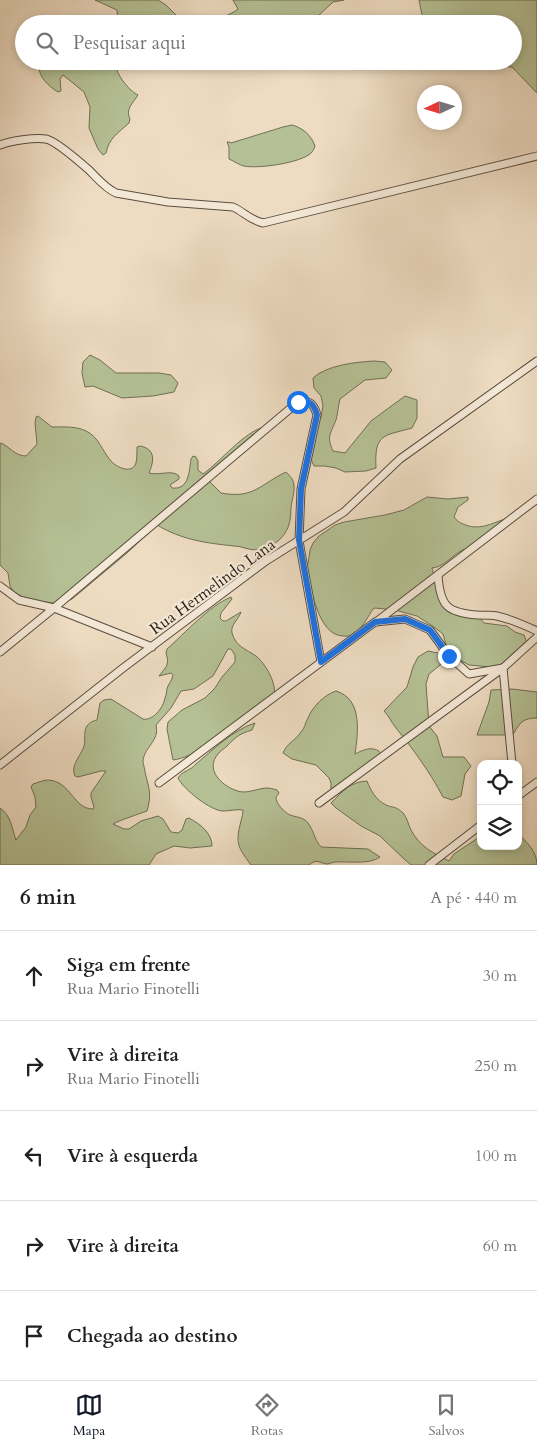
<!DOCTYPE html>
<html lang="pt">
<head>
<meta charset="utf-8">
<style>
  :root { --surface:#fff; --page:#f6f6f6; --text:#202124; --muted:#757577; --line:#e0e0e0; --accent:#111827 }
  body { margin:0; font-family:Cardo,serif; background:var(--page); color:var(--text) }
  .controls { position:absolute; right:15px; bottom:15px; display:grid; overflow:hidden; border-radius:10px; box-shadow:0 2px 8px #0003 }
  .controls button { width:45px; height:45px; display:grid; place-items:center; padding:0; border:0; border-bottom:1px solid var(--line); background:var(--surface); color:var(--text); font:25px sans-serif }
  .compass { position:absolute; left:417px; top:85px; width:45px; height:45px; border-radius:50%; background:var(--surface); box-shadow:0 2px 8px #0003; rotate:266deg }
  .stop { position:absolute; width:15px; height:15px; margin:-11px; border:4px solid #1a73e8; border-radius:50%; background:#fff }
  .stop.end { background:#1a73e8; border-color:#fff; box-shadow:0 1px 5px #0008 }
  .list { margin:0; padding:0; list-style:none }
  h2 { display:flex; justify-content:space-between; align-items:center; height:65px; margin:0; padding:0 20px; font-size:21px }
  h2 small { font-size:16px; font-weight:400; color:var(--muted) }
  .list li { display:grid; grid-template-columns:32px 1fr auto; gap:15px; align-items:center; box-sizing:border-box; height:90px; padding:0 20px; border-top:1px solid var(--line) }
  .list b { display:block; font-size:19px; white-space:nowrap }
  .list p { margin:0; font-size:16px; white-space:nowrap; color:var(--muted) }
  .list em { font-size:16px; font-style:normal; color:var(--muted) }
  .icon { flex:none; width:28px; height:28px; fill:none; stroke:currentColor; stroke-width:2; stroke-linecap:round; stroke-linejoin:round }
  .map { position:relative; flex:none; width:537px; height:865px; overflow:hidden }
  .search { position:absolute; background:var(--surface); box-shadow:0 2px 8px #0003; left:15px; right:15px; top:15px; height:55px; display:flex; align-items:center; gap:12px; box-sizing:border-box; padding:0 18px; border-radius:28px; color:var(--muted); font-size:19px }
  .sheet { height:515px; background:var(--surface) }
  nav { display:flex; justify-content:space-around; align-items:center; box-sizing:border-box; height:70px; border-top:1px solid var(--line); background:var(--surface); font-size:14px; color:var(--muted) }
  nav a { display:grid; justify-items:center; gap:2px }
  nav .on { color:var(--accent) }
  .map>svg:first-child { display:block }
</style>
</head>
<body>
<div class="map">
<svg width="537" height="865" viewBox="0 0 537 865">
  <rect width="100%" height="100%" fill="#eedcc2"/>
  <filter id="stains"><feTurbulence type="fractalNoise" baseFrequency=".004" numOctaves="4"/><feColorMatrix values="0 0 0 0 .2 0 0 0 0 .09 0 0 0 0 .02 0 0 0 .5 -.17"/></filter>
  <radialGradient id="worn" r=".72"><stop offset=".6" stop-color="#630" stop-opacity="0"/><stop offset="1" stop-color="#630" stop-opacity=".3"/></radialGradient>
  <g fill="#b5c195" stroke="#6e7054">
    <path d="M95,0h63l8,5 15,15c19,1 42,1 57,-11l-5,-9h111l-11,2 -15,14 -5,8h-195l-1,-14z"/>
    <path d="M419,0h118v93l-25,-26c-14,-2 -23,2 -37,-6h38v-37h-89z"/>
    <path d="M41,61h75c-3,10 13,30 22,34 -5,8 -13,14 -8,24l-1,4c-11,10 -20,15 -23,30l-3,2 -5,-6 -9,-21 1,-21 -6,-15 -21,-17 -3,4 1,12 -3,1c-11,-7 -18,-14 -20,-27z"/>
    <path d="M292,125c11,3 19,10 23,21 -1,3 -2,5 -4,7 -10,10 -54,16 -67,13 -5,-1 -10,-5 -15,-7v-12l-2,-5h2l2,1 52,-16z"/>
    <polygon points="90,355 100,360 116,373 159,373 171,375 178,383 174,392 153,396 122,398 93,386 85,387 82,373 83,362"/>
    <path d="M374,361l11,1 7,8 -6,8 -21,2 -25,19c-2,7 -2,14 -4,21 -5,13 -10,16 -3,31l12,2 26,-32 34,-25 12,4v18l-5,10c-28,8 -38,5 -36,40l-10,3 -21,1 -9,-4 -11,-2h-11l-4,-9 5,-30 6,-10 2,-11 -2,-10 -7,-8 -1,-10c14,-13 43,-16 61,-17z"/>
    <path d="M38,416l14,11c12,0 24,-1 34,4 13,6 16,20 25,30 5,6 21,14 25,2 1,-5 1,-11 1,-16l3,-1c16,3 14,15 9,27 10,3 23,-4 30,3v3l-9,6 2,3c17,2 17,-16 19,-29l2,-3 3,1 2,4v9l5,4c17,-12 41,-42 61,-47l-56,53 13,13c33,6 38,-8 65,-21 2,2 6,6 7,9 3,8 -1,18 -2,26 0,9 -1,19 -6,26 -5,9 -19,17 -29,17 -8,0 -14,-4 -22,-4 -28,-3 -52,-6 -77,-21l-30,28 -55,46 -11,5 -24,-3 -13,-3 -11,-7 -3,-5 -2,-13 -8,-8v-121l1,-1c9,4 14,13 25,13l11,-12 -2,-21 1,-6z"/>
    <path d="M427,497l21,2 20,-2v3l-10,7 -4,10c3,4 5,5 9,7 16,7 27,0 42,-5 -3,7 -7,14 -13,19 -10,7 -23,8 -33,14 -9,6 -16,15 -27,16l5,19 9,21 31,7 7,8 23,3 8,6 9,3 4,10 -26,20 -11,2 -22,-2 -9,-5 -14,-15 -3,-11 -9,-7 -17,-11 -22,-6 -20,-2 -2,1c-5,7 -9,17 -16,22 -4,4 -9,6 -14,5 -26,-1 -32,-50 -37,-70l2,-2 2,-14 3,-7 6,-7 16,-11 9,-3 41,-7 19,-5z"/>
    <path d="M231,597l1,2 -11,14 -1,5 3,3h3l15,-9c-2,7 -11,13 -9,21 4,14 14,16 24,23 9,7 23,30 17,41 -9,15 -30,17 -42,28 -14,14 -39,33 -58,35l-6,-31 1,-7 14,-12 23,-12 10,-10 7,-11 13,-15v-7l-4,-6h-3l-15,27 -19,13 -13,2 -10,17 -15,17c4,16 -12,22 -13,36 0,3 2,8 2,11 4,17 7,22 2,39 -8,3 -27,9 -34,13l11,5h5l12,-8 17,-5 5,3 8,13 7,1 4,-3 4,-11 3,-1c11,6 23,15 23,28l-22,2 -16,-2 -18,8 -7,11h-149v-57c11,7 12,21 16,32l10,-13 4,-12 6,-8 -1,-10 -4,-10 2,-3c4,-1 10,-4 15,-4 23,1 25,29 45,29l1,-2 -3,-10v-4l15,-22h-5l-23,6 -3,-1c-5,-11 6,-20 9,-30 2,-7 -1,-14 3,-20 3,-4 6,-5 10,-6l3,-17 4,-3 7,-1 32,20c10,2 20,-11 22,-21 2,-4 1,-8 3,-12 2,-4 4,-6 5,-11l-2,-2 -12,3c7,-9 11,-11 7,-23l1,-4c18,-16 42,-43 64,-52z"/>
    <path d="M428,651l10,2 7,8 -16,13 -3,10 3,42 8,10 6,21h21l7,9 -6,8 -4,22 -9,4 -9,-3c-13,-25 -30,-48 -47,-69 -5,-6 -7,-12 -12,-17l23,-24 6,-20 5,-10z"/>
    <path d="M512,689l25,3v26c-13,0 -17,4 -23,15l-10,2h-27l12,-33 2,-12z"/>
    <path d="M336,691c27,8 22,42 19,63 8,-4 18,-9 26,-1l-5,6 -43,32 -2,-1v-7l-2,-5 -13,-13 -24,-6 -9,-6c4,-10 12,-12 18,-21 4,-4 4,-9 7,-14 5,-12 16,-23 28,-27z"/>
    <path d="M255,723l-3,7c-13,4 -15,6 -25,16 -3,3 -7,5 -9,8 -13,15 3,31 17,36 10,5 20,-1 31,-2 4,0 8,1 11,2l2,3 -3,4c0,7 8,15 14,18 5,2 11,2 15,5 8,6 9,20 16,27l47,2 12,8c-11,8 -31,4 -45,5 -3,0 -5,2 -8,2 -8,-1 -10,-6 -18,1h-58c-13,-18 -16,-21 -10,-44 1,-4 2,-7 2,-11 -7,-1 -13,1 -20,1 -12,0 -40,-22 -45,-33 4,-7 12,-7 18,-14 18,-15 37,-34 59,-41z"/>
    <path d="M367,781c4,10 9,19 19,24 7,3 10,1 17,8 4,4 5,11 8,17 9,17 22,23 38,31l5,-7 27,-18v10h37v-13c9,10 19,18 19,32h-126l-8,-7 -23,-22 -19,-10 -25,-18 -5,-5c12,-12 19,-21 36,-22z"/>
  </g>
  <g fill="none" stroke-linecap="round" stroke-linejoin="round">
    <defs>
      <g id="minor">
        <path d="M0,145c10,-4 35,-8 46,-6 10,2 35,24 43,31 9,9 16,18 27,23l52,9 65,5c11,5 17,13 30,16l274,-67"/>
        <path d="M438,575c2,31 9,38 40,40 6,0 13,0 19,1 14,3 27,9 40,15"/>
        <polyline points="0,586 19,600 54,608 152,647"/>
        <polyline points="376,622 537,499"/>
        <path d="M0,652l54,-44 244,-206c12,-2 16,2 19,13l-16,74 -2,52 22,121"/>
        <polyline points="503,668 512,764"/>
        <polyline points="0,765 123,668 266,561 344,512 400,459 537,361"/>
        <polyline points="159,783 375,622 405,619 430,630 449,656 469,674 503,668"/>
        <polyline points="518,796 537,782"/>
        <polyline points="319,803 503,668 537,637"/>
        <polyline points="429,865 481,825"/>
      </g>
    </defs>
    <use href="#minor" stroke="#594e40" stroke-width="9"/>
    <use href="#minor" stroke="#f4e8d7" stroke-width="7"/>
  </g>
  <g fill="none" stroke-linecap="round" stroke-linejoin="round">
    <path stroke="#1a73e8" stroke-width="6" d="M298,402c12,-2 16,2 19,13l-16,74 -2,51 22,122 54,-40 30,-3 25,11 19,26"/>
  </g>
  <g text-anchor="middle" stroke-width="4.5" stroke-linejoin="round" paint-order="stroke">
    <g font-size="16" fill="#271e14" stroke="#f4e8d7">
      <text transform="translate(212 586) rotate(-36)" y="6">Rua Hermelindo Lana</text>
    </g>
  </g>
  <rect width="100%" height="100%" filter="url(#stains)"/>
  <rect width="100%" height="100%" fill="url(#worn)"/>
</svg>
<div class="controls">
<button><svg class="icon" aria-label="locate" viewBox="0 0 24 24"><circle cx="12" cy="12" r="6"/><path d="M12 2v4M12 18v4M2 12h4M18 12h4"/></svg></button>
<button><svg class="icon" aria-label="layers" viewBox="0 0 24 24"><path d="M12 4l9 5-9 5-9-5zM3 14l9 5 9-5"/></svg></button>
</div>
<svg class="compass" viewBox="-18 -18 36 36"><path d="M0-13l5 13h-10z" fill="#e53935"/><path d="M0 13l5-13h-10z" fill="#757577"/></svg>
<div class="stop" style="left:298px;top:402px"></div>
<div class="stop end" style="left:449px;top:656px"></div>
<div class="search"><svg class="icon" aria-label="search" viewBox="0 0 24 24"><circle cx="10" cy="10" r="6"/><path d="M15 15l6 6"/></svg>Pesquisar aqui</div>
</div>
<section class="sheet">
<h2>6 min<small>A pé · 440 m</small></h2>
<ul class="list">
<li><svg class="icon" aria-label="ahead" viewBox="0 0 24 24"><path d="M12 20V5M6 11l6-6 6 6"/></svg><div><b>Siga em frente</b><p>Rua Mario Finotelli</p></div><em>30 m</em></li>
<li><svg class="icon" aria-label="right" viewBox="0 0 24 24"><path d="M7 20v-9h11M14 6l5 5-5 5"/></svg><div><b>Vire à direita</b><p>Rua Mario Finotelli</p></div><em>250 m</em></li>
<li><svg class="icon" aria-label="left" viewBox="0 0 24 24"><path d="M17 20v-9H6M10 6l-5 5 5 5"/></svg><div><b>Vire à esquerda</b></div><em>100 m</em></li>
<li><svg class="icon" aria-label="right" viewBox="0 0 24 24"><path d="M7 20v-9h11M14 6l5 5-5 5"/></svg><div><b>Vire à direita</b></div><em>60 m</em></li>
<li><svg class="icon" aria-label="arrive" viewBox="0 0 24 24"><path d="M6 21V4h12l-3 4 3 4H6"/></svg><div><b>Chegada ao destino</b></div></li>
</ul>
</section>
<nav>
<a class="on"><svg class="icon" aria-label="map" viewBox="0 0 24 24"><path d="M3 6l6-2 6 2 6-2v14l-6 2-6-2-6 2zM9 4v14M15 6v14"/></svg>Mapa</a>
<a><svg class="icon" aria-label="directions" viewBox="0 0 24 24"><path d="M12 3l9 9-9 9-9-9zM9 14v-3h6M13 9l2 2-2 2"/></svg>Rotas</a>
<a><svg class="icon" aria-label="saved" viewBox="0 0 24 24"><path d="M7 4h10v16l-5-4-5 4z"/></svg>Salvos</a>
</nav>
</body>
</html>
